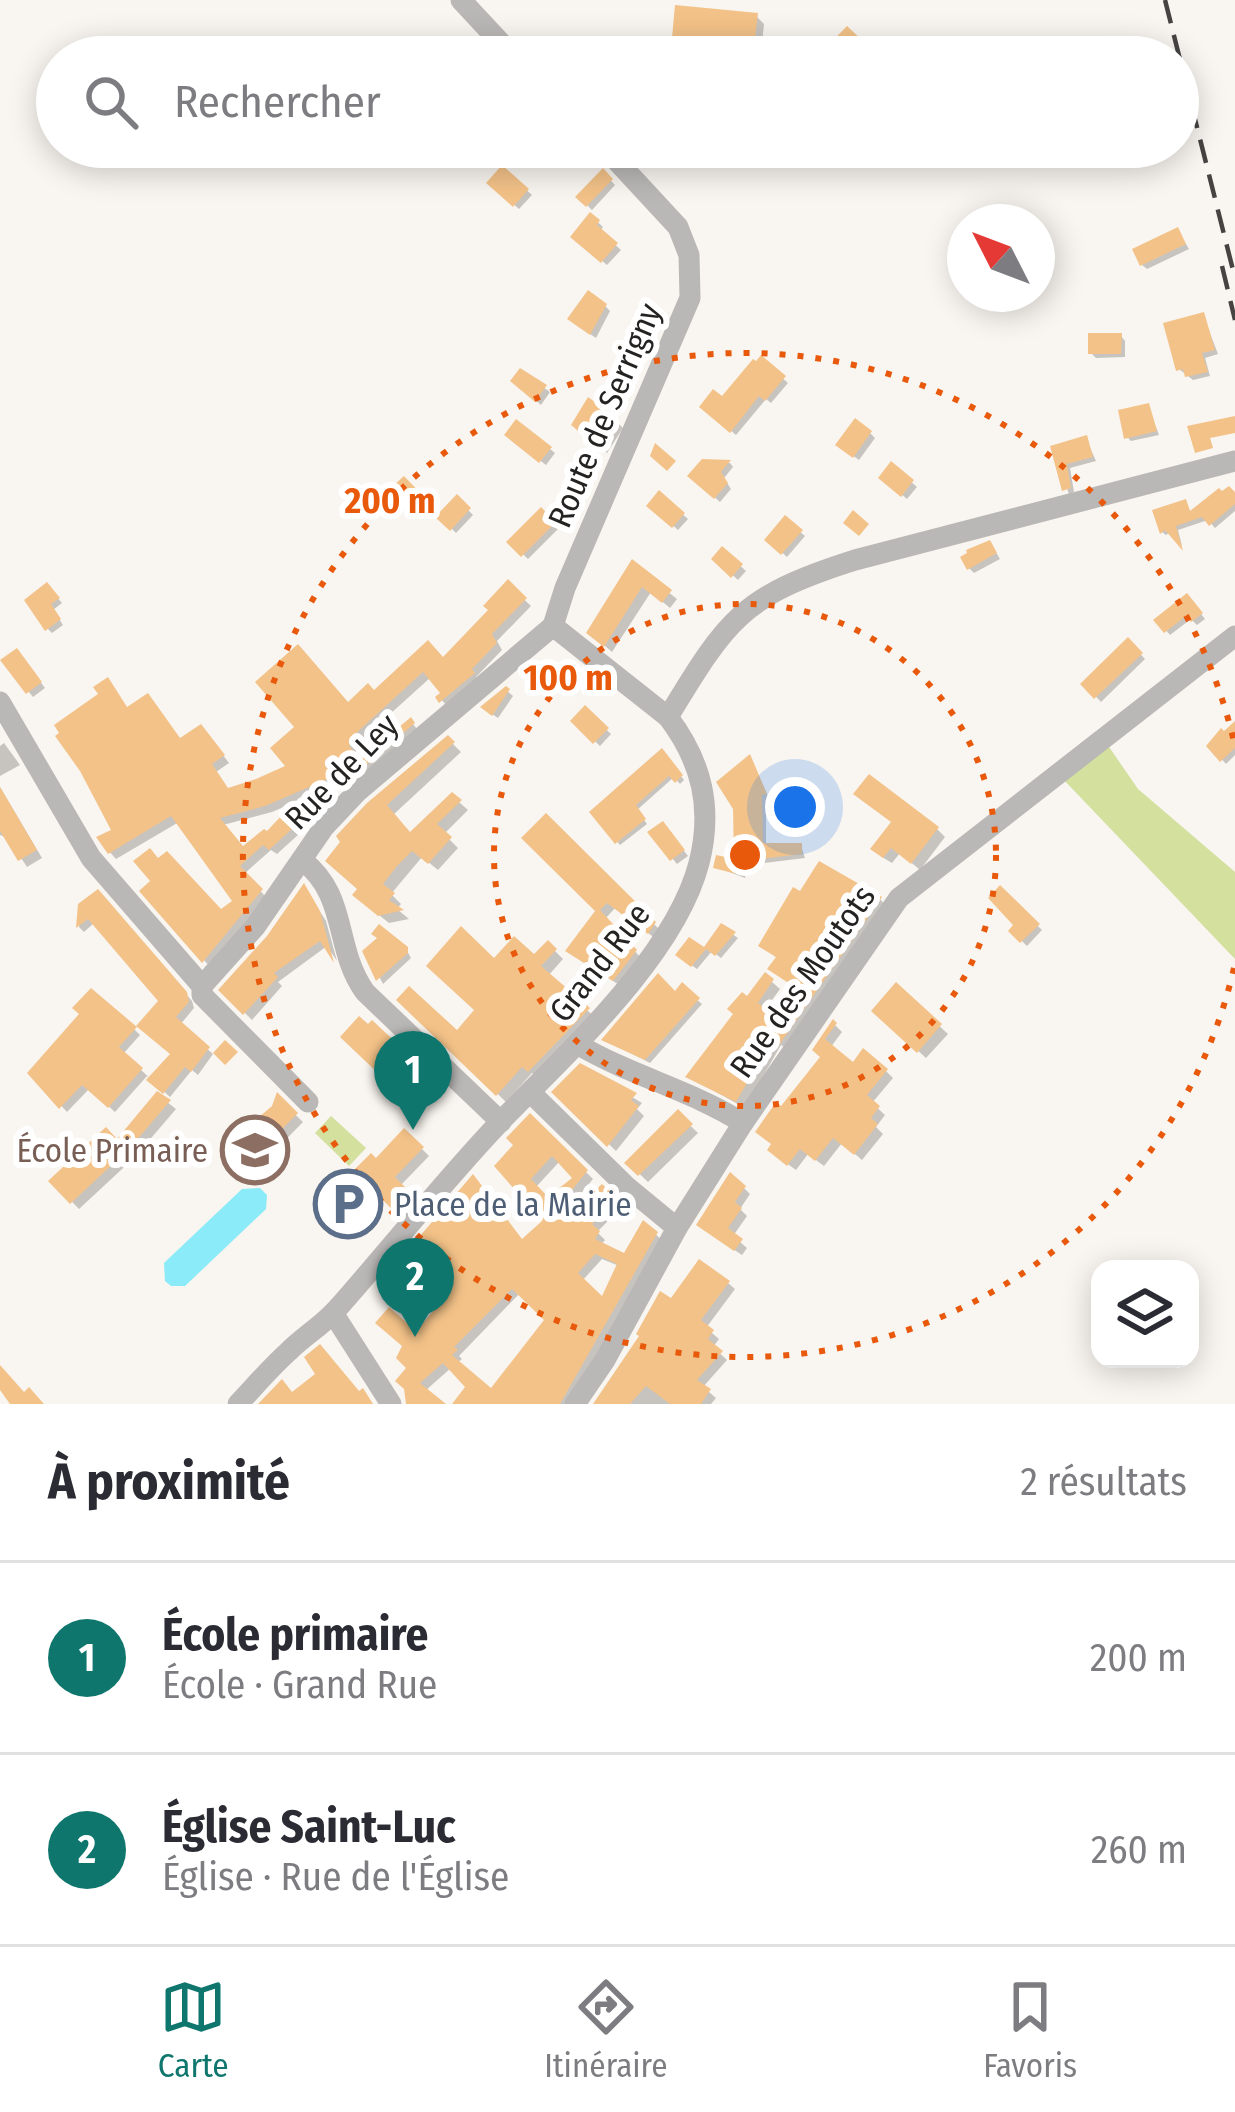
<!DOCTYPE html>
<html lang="fr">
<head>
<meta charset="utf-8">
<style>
  :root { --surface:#fff; --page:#f7f7f7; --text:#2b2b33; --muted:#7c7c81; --line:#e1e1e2; --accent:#0f766e }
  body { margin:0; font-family:"Fira Sans Condensed",sans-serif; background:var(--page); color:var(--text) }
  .controls { position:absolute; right:36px; bottom:36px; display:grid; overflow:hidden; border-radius:24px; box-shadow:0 6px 30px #0003 }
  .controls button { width:108px; height:108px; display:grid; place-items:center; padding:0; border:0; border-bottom:3px solid var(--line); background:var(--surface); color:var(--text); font:60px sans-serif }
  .compass { position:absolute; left:947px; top:204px; width:108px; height:108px; border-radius:50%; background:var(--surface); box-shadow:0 6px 30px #0003; rotate:312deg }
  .you { position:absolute; left:795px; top:807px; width:42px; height:42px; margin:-30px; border:9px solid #fff; border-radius:50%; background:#1a73e8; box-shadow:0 0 0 18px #1a73e833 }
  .badge { display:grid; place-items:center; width:78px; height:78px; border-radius:50%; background:var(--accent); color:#fff; font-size:39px; font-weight:700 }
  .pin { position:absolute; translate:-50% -99px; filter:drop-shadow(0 3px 6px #0008) }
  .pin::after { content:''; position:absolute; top:63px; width:42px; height:36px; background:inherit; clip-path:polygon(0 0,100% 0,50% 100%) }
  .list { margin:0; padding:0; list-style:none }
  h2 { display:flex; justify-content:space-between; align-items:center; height:156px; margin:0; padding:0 48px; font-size:51px }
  h2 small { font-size:39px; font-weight:400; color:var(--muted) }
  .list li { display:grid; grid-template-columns:78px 1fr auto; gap:36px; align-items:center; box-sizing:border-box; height:192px; padding:0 48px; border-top:3px solid var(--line) }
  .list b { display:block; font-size:45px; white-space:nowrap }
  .list p { margin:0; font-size:39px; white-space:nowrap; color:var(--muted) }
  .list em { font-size:39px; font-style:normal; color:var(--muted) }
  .icon { flex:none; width:66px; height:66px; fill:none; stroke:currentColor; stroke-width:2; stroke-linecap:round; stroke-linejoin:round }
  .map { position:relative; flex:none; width:1235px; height:1404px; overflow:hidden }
  .search { position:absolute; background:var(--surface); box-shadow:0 6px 30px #0003; left:36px; right:36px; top:36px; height:132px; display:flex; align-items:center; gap:30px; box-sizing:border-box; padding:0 42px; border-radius:66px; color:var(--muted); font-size:45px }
  .sheet { height:540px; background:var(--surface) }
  nav { display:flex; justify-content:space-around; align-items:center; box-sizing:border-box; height:168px; border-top:3px solid var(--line); background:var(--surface); font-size:33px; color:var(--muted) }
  nav a { display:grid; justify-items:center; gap:6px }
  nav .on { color:var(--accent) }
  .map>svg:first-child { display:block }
</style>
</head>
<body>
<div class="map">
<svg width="1235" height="1404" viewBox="0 0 1235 1404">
  <rect width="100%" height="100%" fill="#f9f5f0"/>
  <g fill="#d3e09e">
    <polygon points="1107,744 1138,789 1235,872 1235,959 1062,778"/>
    <polygon points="331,1116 366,1148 349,1166 315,1133"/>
  </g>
  <polygon fill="#8bebf9" points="260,1188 267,1195 266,1209 185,1286 171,1286 165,1281 164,1263 242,1189"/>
  <g fill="#0003" fill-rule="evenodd">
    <polygon points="756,16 764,24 761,53 704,57 675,37"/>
    <polygon points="497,147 527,147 532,152 519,166"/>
    <polygon points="759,147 769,147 776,154 764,168 751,156"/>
    <polygon points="503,169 532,195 519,209 490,183"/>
    <polygon points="603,172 615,185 592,210 579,197"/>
    <polygon points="591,216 603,227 600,231 621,250 607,265 574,237"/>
    <polygon points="1178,231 1189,249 1147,269 1142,265"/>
    <polygon points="605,306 610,311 596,338 575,324"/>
    <polygon points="1203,315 1218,354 1205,358 1210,376 1193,380 1179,369"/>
    <polygon points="1121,336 1125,341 1125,357 1096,358 1091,353"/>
    <polygon points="761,359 788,383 771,403 766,399 736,435 703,407 723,401"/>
    <polygon points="521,372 550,392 541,405 514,381"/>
    <polygon points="1148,406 1159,435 1131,441 1127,437"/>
    <polygon points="615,420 623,428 607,453 575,428"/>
    <polygon points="870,433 875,438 859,460 844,449"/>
    <polygon points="1086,439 1096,461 1070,468 1074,492 1069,494 1053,448"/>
    <polygon points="512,440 550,449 555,453 546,465"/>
    <polygon points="703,462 730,463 733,467 724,478 731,489 720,502 691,476"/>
    <polygon points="892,465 917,487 907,499 882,478"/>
    <polygon points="660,494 688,519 678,530 650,505"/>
    <polygon points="1235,496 1235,511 1215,528 1208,520 1178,530 1182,546 1170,532 1166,535 1162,532 1185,502 1192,514"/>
    <polygon points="457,499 473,515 456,533 440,517"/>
    <polygon points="541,511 558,529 528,559 510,542"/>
    <polygon points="785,519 805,536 787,557 768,540"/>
    <polygon points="994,549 1000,559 974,573 969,568"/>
    <polygon points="723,550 746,571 738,580 715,559"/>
    <polygon points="633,564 677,599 670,608 651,592 612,652 597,639"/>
    <polygon points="508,584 531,606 497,641 502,650 476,677 479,681 448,707 439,697 444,693 431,677 357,744 360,747 353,755 361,763 368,757 373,762 410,721 419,731 352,789 344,781 272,812 223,825 243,850 291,823 299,834 277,854 271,850 244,874 267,898 210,967 143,891 221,913 236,901 179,822 116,859 106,848 115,831 128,709 181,741 207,734 229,763 216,772 229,791 290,768 348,705 444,661 492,610"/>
    <polygon points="47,586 62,603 53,610 63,625 52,633 48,629"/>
    <polygon points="1191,601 1205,619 1197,625 1191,619 1170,635 1157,620"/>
    <polygon points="1128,641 1145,659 1101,702 1084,684"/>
    <polygon points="21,656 45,688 33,697 4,661"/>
    <polygon points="506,690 513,696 498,718 489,712"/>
    <polygon points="585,710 611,734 600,746 574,721"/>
    <polygon points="1235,732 1235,755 1226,764 1210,746"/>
    <polygon points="448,739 461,752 393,815 410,835 452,796 468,810 444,834 458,848 438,870 422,857 391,894 401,904 397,909 409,919 389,923 364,903 360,889 329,861"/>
    <polygon points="4,743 20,765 0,776 0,746"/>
    <polygon points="662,752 684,780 680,784 674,777 637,810 647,824 620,845 593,813"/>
    <polygon points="750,758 769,798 766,800 766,846 801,846 805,858 747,865 745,878 716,867 737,863"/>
    <polygon points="0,787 42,858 27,867 8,838 0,835"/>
    <polygon points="546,817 661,931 656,939 615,908 605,919 642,959 621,986 575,957 599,911"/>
    <polygon points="894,823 937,829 945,837 920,870 900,853 892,863 882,857"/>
    <polygon points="667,829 688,856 677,864 652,833"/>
    <polygon points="304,887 326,921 337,961 327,946 278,982 282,986 252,1020 222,990 270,938"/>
    <polygon points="1000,890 1042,930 1027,946 1012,931 1017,925"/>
    <polygon points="97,893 192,1001 194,1008 180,1025 213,1054 198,1075 192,1070 170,1097 147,1076 115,1112 89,1089 67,1112 31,1073 83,1014 135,1030 140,1035 123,1054 151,1079 174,1054 162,1001 95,922 84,932 79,927 81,905"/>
    <polygon points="880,899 887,907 788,1050 781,1045 745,1108 689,1077 747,1001 772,982 780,989 764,1011 786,1026 806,994 778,959 762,945"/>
    <polygon points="722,927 738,938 721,958 712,951 697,969 683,959 690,941 704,951"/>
    <polygon points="548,944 563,959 548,976 596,1018 538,1078 532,1073 506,1102 400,1000 458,1034 478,1010 494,962 535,959"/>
    <polygon points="406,949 411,958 383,984 366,951"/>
    <polygon points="896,986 948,1034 926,1058 875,1011"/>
    <polygon points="682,987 702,1004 650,1063 605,1040 675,995"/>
    <polygon points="372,1024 410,1060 390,1081 344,1037"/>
    <polygon points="834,1024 842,1032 830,1048 853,1067 886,1071 893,1078 872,1103 885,1115 876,1127 883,1134 862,1160 842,1143 824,1166 808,1154 796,1170 778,1157 782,1110 824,1057 816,1049"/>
    <polygon points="580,1066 642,1103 637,1109 644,1116 616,1151 555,1092"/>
    <polygon points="158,1095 176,1109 135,1157 79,1209 52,1181 117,1143"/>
    <polygon points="278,1098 303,1122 258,1168 233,1143 274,1107"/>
    <polygon points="678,1114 698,1133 648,1182 628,1163"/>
    <path d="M530,1117l63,62 -25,30 6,6 28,-27 20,19 -25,25 8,8 -4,5 24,12 19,-33 19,17 -95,163h-112l13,-17 -18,-19 -26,23 17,13h-34l8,-69 22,-25 -19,-17 -6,7 -25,-22 135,-35 23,-21 -29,-77zM560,1161l16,18 -27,22 -13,-14zM602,1259l17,7 -16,35 -21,-20zM520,1293l28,27 -57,72 -34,-29 5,-4 -3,-3z"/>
    <polygon points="405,1132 429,1156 400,1186 419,1205 406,1219 357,1171 376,1162"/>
    <polygon points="744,1188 750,1194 740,1209 747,1216 733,1236 747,1248 742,1255 706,1231"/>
    <polygon points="728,1283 735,1289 706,1328 719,1339 713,1347 727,1360 703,1387 716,1398 711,1404 597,1404 672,1302"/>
  </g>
  <g fill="#f3c288" fill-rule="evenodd">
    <polygon points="675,5 758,13 754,46 700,53 689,48 672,38"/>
    <polygon points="847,26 880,57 817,57"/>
    <polygon points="502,165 529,189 513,207 486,183"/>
    <polygon points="603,168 613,179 586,207 575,197"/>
    <polygon points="590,212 600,220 597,225 618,243 601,263 570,237"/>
    <polygon points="1178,227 1186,244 1140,266 1132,249"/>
    <polygon points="588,290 607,304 590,335 567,319"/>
    <polygon points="1204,312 1215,350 1202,353 1208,372 1185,377 1183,369 1176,371 1163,323"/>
    <polygon points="1088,333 1122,333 1121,354 1088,354"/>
    <polygon points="761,355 786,376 765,401 759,396 730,433 699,407 713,389 722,396 753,359 756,361"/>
    <polygon points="520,368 547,385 535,402 510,381"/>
    <polygon points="588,397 617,418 598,447 571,425"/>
    <polygon points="1149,403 1157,431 1124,439 1118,410"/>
    <polygon points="1235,416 1235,433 1210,438 1213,448 1195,453 1187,426"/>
    <polygon points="855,418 872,431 853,458 835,445"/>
    <polygon points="516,419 552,447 539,463 504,435"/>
    <polygon points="1087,435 1093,457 1067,464 1071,488 1062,491 1050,446"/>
    <polygon points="655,443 676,461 667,471 650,456"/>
    <polygon points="702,459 731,460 721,472 728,483 714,499 687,476"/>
    <polygon points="891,461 914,480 901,497 878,478"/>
    <polygon points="404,476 425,498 414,508 393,486"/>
    <polygon points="1229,486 1235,492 1235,504 1209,526 1202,517 1176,526 1183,551 1165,530 1160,534 1152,510 1186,499 1190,511 1219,488 1222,491"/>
    <polygon points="659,490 685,513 672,528 646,506"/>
    <polygon points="457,494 471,508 450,531 435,517"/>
    <polygon points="541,507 556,522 521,557 506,542"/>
    <polygon points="853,510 869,524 859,536 843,523"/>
    <polygon points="785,515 803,530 781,555 764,540"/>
    <polygon points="990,540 997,553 967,570 960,557 967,553 966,550"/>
    <polygon points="722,546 743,564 731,578 711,559"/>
    <polygon points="632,559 672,590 662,603 642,587 604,647 586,633"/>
    <polygon points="508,579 527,598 492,634 497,643 472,669 475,673 439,703 435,697 440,693 423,672 353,736 356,739 349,746 361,759 368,753 373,758 393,739 391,734 411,717 415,723 343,785 335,776 265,806 220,818 243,846 264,829 267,831 285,812 295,826 269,850 263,845 240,866 263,889 202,963 139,891 150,881 133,861 150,848 158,858 167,851 221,909 232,901 171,816 108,854 96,837 111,830 80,771 55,736 59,733 54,725 98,694 93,687 108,677 127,707 148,693 180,738 201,724 225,755 212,764 228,788 256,779 285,766 270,748 294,727 255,682 298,644 348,702 368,683 374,690 428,640 443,657 488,610 483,606"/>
    <polygon points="47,582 60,598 51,604 61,619 45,631 24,600"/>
    <polygon points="1187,593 1203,613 1191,622 1186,616 1164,633 1153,620"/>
    <polygon points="1128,637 1143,653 1094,699 1080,684"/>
    <polygon points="17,648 42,682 26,694 0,660"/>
    <polygon points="506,686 510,689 492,716 480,707"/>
    <polygon points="585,705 609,728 593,744 570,721"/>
    <polygon points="1235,721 1235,748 1220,762 1206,746 1221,728 1224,731"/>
    <polygon points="448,735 455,742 387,805 410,832 452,792 462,800 437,824 452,837 428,864 412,851 397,866 383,884 395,893 389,900 404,910 378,916 352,895 357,889 325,861 340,842 336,836 367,803"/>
    <polygon points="662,748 683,775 675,783 669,776 636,805 646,819 615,844 589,812"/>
    <polygon points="750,754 767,794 762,795 763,843 802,843 802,854 743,861 741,875 713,868 716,855 734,859 733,809 716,782"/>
    <polygon points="869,774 939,827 911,864 891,848 883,858 870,849 891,822 853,794"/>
    <polygon points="0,787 37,850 18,861 0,831"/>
    <polygon points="546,813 656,922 648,934 607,903 600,910 637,950 613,981 565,951 595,911 521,838"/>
    <polygon points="663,821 685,850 670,861 647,832"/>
    <polygon points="819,861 882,897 779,1045 772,1040 736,1102 685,1077 733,1014 727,1009 742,992 747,996 765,972 774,979 758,1003 785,1022 804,993 767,969 776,957 758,946 793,887 800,891"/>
    <polygon points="304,883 320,911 334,963 320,941 274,973 278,977 243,1015 218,990 267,936"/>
    <polygon points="1000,885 1040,924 1020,943 1008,931 1013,925 988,898"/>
    <polygon points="98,889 187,992 189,1002 176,1017 210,1047 191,1072 185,1067 163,1094 146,1080 170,1054 136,1026 158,1001 88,919 76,928 78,904"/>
    <polygon points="721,923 736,932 715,956 706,949 691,967 675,955 689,937 704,947"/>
    <polygon points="379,924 408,947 408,953 376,981 362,951 377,938 371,934"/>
    <polygon points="461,926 494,958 514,936 534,954 548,940 557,949 541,966 590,1008 528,1072 522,1067 496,1096 396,1000 409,986 457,1030 474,1010 426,966"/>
    <polygon points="658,973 675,991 682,982 700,998 645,1060 601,1040"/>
    <polygon points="896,982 942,1024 917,1053 871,1011"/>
    <polygon points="91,988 137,1027 119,1047 143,1068 108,1108 82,1085 59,1109 27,1073 79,1014 72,1008"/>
    <polygon points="359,1016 368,1024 372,1020 405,1051 381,1076 340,1037"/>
    <polygon points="833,1019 837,1023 825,1039 853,1062 863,1048 888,1069 867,1095 880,1106 871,1118 878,1124 854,1155 833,1138 815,1161 800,1149 787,1166 767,1150 771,1144 755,1132 776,1102 781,1106 820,1057 812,1050"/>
    <polygon points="225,1040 238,1052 225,1065 213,1053"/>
    <polygon points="580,1063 637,1093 631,1100 639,1106 607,1147 551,1092"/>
    <polygon points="157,1091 171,1100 128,1150 70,1204 48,1181 106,1127 117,1139"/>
    <polygon points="277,1092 298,1113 248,1163 228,1143 272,1106"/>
    <polygon points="678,1109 693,1124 638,1176 624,1163"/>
    <path d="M530,1113l58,57 -25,31 11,10 28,-27 16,15 -26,25 8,7 -5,8 29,14 19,-33 15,12 -98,172h-108l13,-17 -22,-24 -23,20 26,21h-40l-2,-15 -9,-8 11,-13 -10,-10 6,-12 -27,-23 14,-16 27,24 19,-22 -24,-20 -6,7 -21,-18 89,-104 49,65 20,-18 -48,-55 19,-21 -7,-7zM552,1156l20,22 -24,19 -17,-18zM595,1254l22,10 -15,32 -24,-23zM512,1289l32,31 -53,68 -39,-33 6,-5 -4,-3z"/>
    <polygon points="404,1128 424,1147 395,1177 414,1196 398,1215 353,1171 371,1153 376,1158"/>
    <polygon points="730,1172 746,1186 735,1202 742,1208 728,1228 743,1239 734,1251 696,1225"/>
    <polygon points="699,1259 730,1281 701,1320 714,1330 708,1339 723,1351 697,1380 711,1389 701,1404 670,1404 646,1386 630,1404 593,1404 639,1336 636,1334 660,1291 671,1298"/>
    <polygon points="320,1344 359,1391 363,1388 373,1404 258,1404 282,1379 292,1392 315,1374 304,1357"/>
    <polygon points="0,1365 24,1392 29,1387 44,1404 10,1404 0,1390"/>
  </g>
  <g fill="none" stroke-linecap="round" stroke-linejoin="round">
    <g stroke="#b9b8b6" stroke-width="21">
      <polyline points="461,0 514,57"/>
      <polyline points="553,626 565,588 690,298 689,255 678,227 604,147"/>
      <polyline points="0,702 91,858 202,986 202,995 308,1102"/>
      <path d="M668,717c60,-99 74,-121 187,-157l380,-99"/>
      <path d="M302,860c47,36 31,87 63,132l136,130"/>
      <polyline points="202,986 255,927 324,827 357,792 553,626"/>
      <path d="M577,1044c54,32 114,46 166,79"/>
      <polyline points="531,1093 626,1186 677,1228"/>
      <polyline points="333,1313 391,1404"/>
      <path d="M238,1404c17,-18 33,-37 51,-53 15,-15 34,-26 48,-42 55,-62 106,-127 163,-187 66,-68 175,-166 199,-259 14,-55 3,-101 -31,-146l-115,-91"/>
      <polyline points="575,1404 605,1360 677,1228 743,1123 899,898 1235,636"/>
    </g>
    <g stroke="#464442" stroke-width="4.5" stroke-dasharray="24 12" stroke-linecap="butt">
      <polyline points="1165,0 1235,278"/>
      <polyline points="1222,266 1235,320"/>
    </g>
  </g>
  <g fill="none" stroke="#e8590c" stroke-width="6" stroke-dasharray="6 12">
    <circle cx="745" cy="855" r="251"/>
    <path d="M1234 968A502 502 0 1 1 1234 742"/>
  </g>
  <defs>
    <symbol id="school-ring" viewBox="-11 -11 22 22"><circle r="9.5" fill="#fff" stroke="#8d6e63" stroke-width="1.5"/><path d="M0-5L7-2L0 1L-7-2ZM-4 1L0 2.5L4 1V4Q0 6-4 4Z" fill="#8d6e63"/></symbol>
    <symbol id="parking-ring" viewBox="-11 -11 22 22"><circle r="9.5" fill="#fff" stroke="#5c6f8a" stroke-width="1.5"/><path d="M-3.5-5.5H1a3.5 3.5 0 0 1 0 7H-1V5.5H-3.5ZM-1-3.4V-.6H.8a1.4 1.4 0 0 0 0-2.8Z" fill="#5c6f8a"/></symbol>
  </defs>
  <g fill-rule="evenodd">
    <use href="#school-ring" x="217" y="1112" width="76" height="76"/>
    <use href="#parking-ring" x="310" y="1166" width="76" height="76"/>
  </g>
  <g text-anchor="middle" stroke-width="12" stroke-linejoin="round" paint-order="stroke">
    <g font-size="33" fill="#252322" stroke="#fff">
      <text transform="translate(604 415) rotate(-67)" y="12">Route de Serrigny</text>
      <text transform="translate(341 771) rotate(-46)" y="12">Rue de Ley</text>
      <text transform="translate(599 962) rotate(-52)" y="12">Grand Rue</text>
      <text transform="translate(802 981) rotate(-55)" y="12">Rue des Moutots</text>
    </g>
    <g font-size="33" fill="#785e54" stroke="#fff" text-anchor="end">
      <text x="208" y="1162">École Primaire</text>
    </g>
    <g font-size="33" fill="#4e5e75" stroke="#fff" text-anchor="start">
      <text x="394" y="1216">Place de la Mairie</text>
    </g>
  </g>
  <circle cx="745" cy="855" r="18" fill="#e8590c" stroke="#fff" stroke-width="6"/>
  <g font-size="36" text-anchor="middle" font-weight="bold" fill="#e8590c" stroke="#fff" stroke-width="12" stroke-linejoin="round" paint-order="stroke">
    <text x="390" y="513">200 m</text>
    <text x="568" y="690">100 m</text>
  </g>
</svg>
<div class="controls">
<button><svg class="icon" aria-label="layers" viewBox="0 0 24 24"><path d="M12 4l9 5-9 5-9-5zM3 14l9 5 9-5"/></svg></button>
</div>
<svg class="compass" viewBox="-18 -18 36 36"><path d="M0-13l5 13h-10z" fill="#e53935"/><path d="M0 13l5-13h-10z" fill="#7c7c81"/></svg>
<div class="you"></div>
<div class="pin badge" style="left:413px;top:1130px">1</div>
<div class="pin badge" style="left:415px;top:1337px">2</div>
<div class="search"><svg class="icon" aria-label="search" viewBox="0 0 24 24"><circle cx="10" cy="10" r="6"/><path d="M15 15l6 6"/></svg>Rechercher</div>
</div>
<section class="sheet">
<h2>À proximité<small>2 résultats</small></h2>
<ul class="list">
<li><span class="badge">1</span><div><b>École primaire</b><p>École · Grand Rue</p></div><em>200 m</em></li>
<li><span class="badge">2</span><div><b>Église Saint-Luc</b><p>Église · Rue de l'Église</p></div><em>260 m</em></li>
</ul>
</section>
<nav>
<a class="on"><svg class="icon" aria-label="map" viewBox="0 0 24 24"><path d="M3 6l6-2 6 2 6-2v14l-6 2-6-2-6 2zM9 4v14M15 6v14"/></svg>Carte</a>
<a><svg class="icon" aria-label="directions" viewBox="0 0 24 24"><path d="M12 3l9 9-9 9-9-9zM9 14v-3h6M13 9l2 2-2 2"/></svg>Itinéraire</a>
<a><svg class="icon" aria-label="saved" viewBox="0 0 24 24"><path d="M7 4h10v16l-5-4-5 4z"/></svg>Favoris</a>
</nav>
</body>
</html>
